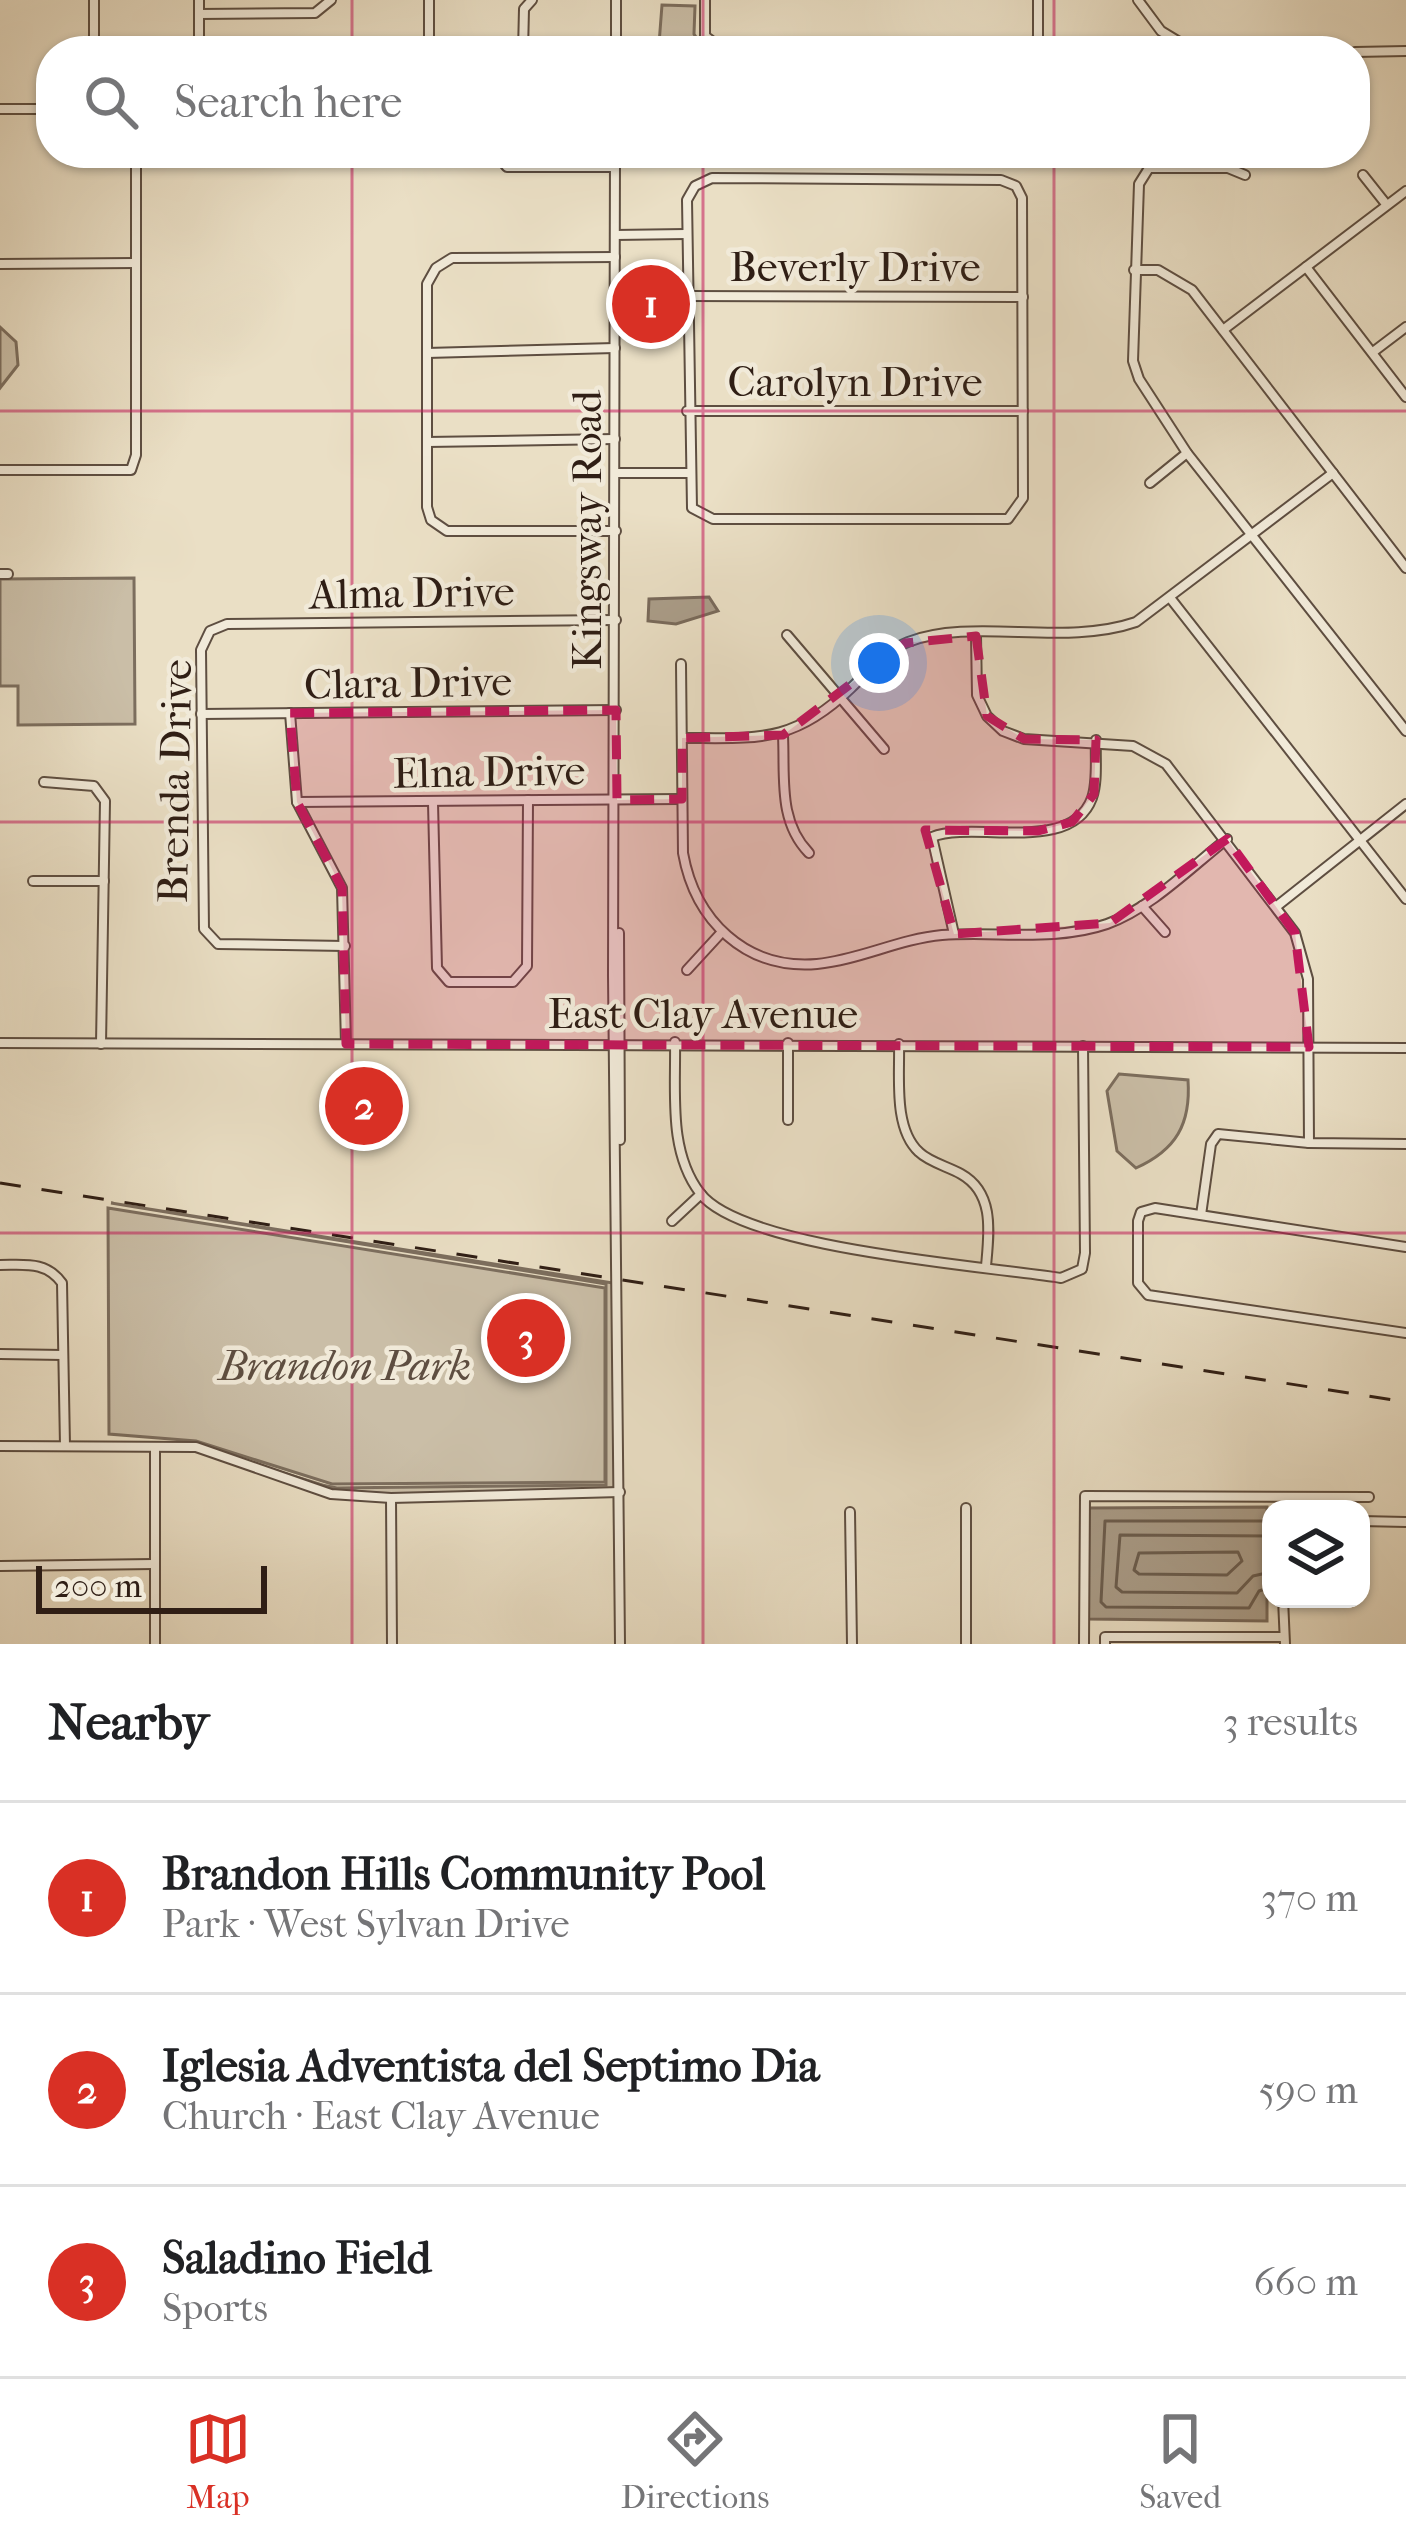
<!DOCTYPE html>
<html lang="en">
<head>
<meta charset="utf-8">
<style>
  :root { --surface:#fff; --page:#f2f2f2; --text:#202124; --muted:#757577; --line:#e0e0e0; --accent:#d93025 }
  body { margin:0; font-family:"IM FELL French Canon",serif; background:var(--page); color:var(--text) }
  .controls { position:absolute; right:36px; bottom:36px; display:grid; overflow:hidden; border-radius:24px; box-shadow:0 3px 9px #0004 }
  .controls button { width:108px; height:108px; display:grid; place-items:center; padding:0; border:0; border-bottom:3px solid var(--line); background:var(--surface); color:var(--text); font:60px sans-serif }
  .scale { position:absolute; left:36px; bottom:30px; width:231px; box-sizing:border-box; padding-left:12px; border:6px solid #2f1e15; border-top:0; font-size:33px; line-height:42px; white-space:nowrap; color:#2f1e15; -webkit-text-stroke:9px #f1ead9; paint-order:stroke }
  .you { position:absolute; left:879px; top:663px; width:42px; height:42px; margin:-30px; border:9px solid #fff; border-radius:50%; background:#1a73e8; box-shadow:0 0 0 18px #1a73e833 }
  .badge { display:grid; place-items:center; width:78px; height:78px; border-radius:50%; background:var(--accent); color:#fff; font-size:39px; font-weight:700 }
  .pin { position:absolute; translate:-50% -50%; border:6px solid #fff; box-shadow:0 3px 12px #0006 }
  .list { margin:0; padding:0; list-style:none }
  h2 { display:flex; justify-content:space-between; align-items:center; height:156px; margin:0; padding:0 48px; font-size:51px }
  h2 small { font-size:39px; font-weight:400; color:var(--muted) }
  .list li { display:grid; grid-template-columns:78px 1fr auto; gap:36px; align-items:center; box-sizing:border-box; height:192px; padding:0 48px; border-top:3px solid var(--line) }
  .list b { display:block; font-size:45px; white-space:nowrap }
  .list p { margin:0; font-size:39px; white-space:nowrap; color:var(--muted) }
  .list em { font-size:39px; font-style:normal; color:var(--muted) }
  .icon { flex:none; width:66px; height:66px; fill:none; stroke:currentColor; stroke-width:2; stroke-linecap:round; stroke-linejoin:round }
  .map { position:relative; flex:none; width:1406px; height:1644px; overflow:hidden }
  .search { position:absolute; background:var(--surface); box-shadow:0 3px 9px #0004; left:36px; right:36px; top:36px; height:132px; display:flex; align-items:center; gap:30px; box-sizing:border-box; padding:0 42px; border-radius:48px; color:var(--muted); font-size:45px }
  .sheet { height:732px; background:var(--surface) }
  nav { display:flex; justify-content:space-around; align-items:center; box-sizing:border-box; height:168px; border-top:3px solid var(--line); background:var(--surface); font-size:33px; color:var(--muted) }
  nav a { display:grid; justify-items:center; gap:6px }
  nav .on { color:var(--accent) }
  .map>svg:first-child { display:block }
</style>
</head>
<body>
<div class="map">
<svg width="1406" height="1644" viewBox="0 0 1406 1644">
  <rect width="100%" height="100%" fill="#eadfc5"/>
  <filter id="stains"><feTurbulence type="fractalNoise" baseFrequency=".00167" numOctaves="4"/><feColorMatrix values="0 0 0 0 .2 0 0 0 0 .09 0 0 0 0 .02 0 0 0 .5 -.17"/></filter>
  <radialGradient id="worn" r=".72"><stop offset=".6" stop-color="#630" stop-opacity="0"/><stop offset="1" stop-color="#630" stop-opacity=".3"/></radialGradient>
  <g fill="#cabea7" stroke="#7c6e5e" stroke-width="3">
    <polygon points="662,5 695,6 694,34 705,51 667,51 659,44"/>
    <polygon points="621,285 681,286 683,322 620,322"/>
    <polygon points="0,327 16,342 18,365 0,388"/>
    <polygon points="134,578 135,724 18,725 18,686 0,686 0,579"/>
    <path d="M1119,1074l69,6c3,44 -12,70 -52,88l-19,-17 -10,-60z"/>
    <path d="M111,1203l502,80 3,205c-104,6 -242,23 -339,-17l55,17 274,-3v-201z"/>
    <polygon points="108,1208 605,1288 605,1482 332,1484 196,1441 109,1434"/>
  </g>
  <g fill="#aa9d89" stroke="#796a5b" stroke-width="3">
    <polygon points="709,597 718,611 676,624 648,621 649,599"/>
    <polygon points="1267,1507 1267,1621 1088,1619 1089,1508"/>
  </g>
  <g fill="none" stroke-linecap="round" stroke-linejoin="round">
    <g stroke="#6c5e4f" stroke-width="3">
      <polyline points="1271,1521 1105,1521 1101,1602 1106,1607 1249,1608 1259,1591 1271,1587"/>
      <polyline points="1271,1536 1120,1535 1116,1587 1122,1592 1237,1593 1253,1576 1271,1572"/>
      <polygon points="1238,1552 1242,1561 1227,1575 1139,1574 1134,1570 1139,1553"/>
    </g>
    <defs>
      <g id="minor">
        <polyline points="94,0 94,51"/>
        <polyline points="429,0 429,51"/>
        <polyline points="705,0 705,36 721,48 870,45 1026,50 1038,38 1038,0"/>
        <polyline points="1138,0 1161,31 1194,51"/>
        <polyline points="199,14 315,13 331,0"/>
        <polyline points="199,51 199,0"/>
        <polyline points="523,51 524,9 532,0"/>
        <polyline points="616,51 616,0"/>
        <polyline points="1355,52 1406,51"/>
        <polyline points="0,109 51,109"/>
        <polyline points="495,153 507,167 615,167"/>
        <polyline points="615,153 613,976 620,1644"/>
        <polyline points="1245,175 1228,168 1149,168 1139,184 1133,361 1139,379 1187,453 1406,731"/>
        <polyline points="1363,175 1386,204"/>
        <polygon points="712,178 1001,180 1016,186 1022,198 1023,498 1008,519 713,519 692,508 687,200 695,186"/>
        <polyline points="615,235 686,234"/>
        <polyline points="615,257 452,258 436,268 427,284 427,507 431,520 447,531 616,531"/>
        <polyline points="0,264 136,263"/>
        <polyline points="1306,267 1406,397"/>
        <polyline points="1134,270 1158,270 1192,290 1406,568"/>
        <polyline points="687,296 1023,297"/>
        <polyline points="1223,330 1406,191"/>
        <polyline points="1373,352 1406,327"/>
        <polyline points="427,353 615,348"/>
        <polyline points="687,411 1023,411"/>
        <polyline points="427,442 615,439"/>
        <polyline points="0,470 131,470 136,455 136,153"/>
        <polyline points="616,473 688,473"/>
        <polyline points="1150,483 1187,453"/>
        <polyline points="0,574 8,574"/>
        <polyline points="1171,599 1406,899"/>
        <polyline points="787,635 884,749"/>
        <polyline points="976,636 977,695 987,716 1003,731 1024,739 1133,746 1166,764 1295,933 1308,979 1309,1143"/>
        <path d="M681,664l2,189c12,67 62,117 134,111 42,-4 82,-25 125,-29 54,-4 113,7 165,-11 44,-16 83,-56 120,-85"/>
        <polyline points="290,713 297,802 342,888 346,1044"/>
        <polyline points="201,714 616,710"/>
        <path d="M783,736c2,42 -5,85 26,117"/>
        <path d="M682,738c75,0 111,6 169,-50 17,-16 34,-37 57,-46 65,-25 155,5 228,-20l197,-149"/>
        <polyline points="44,782 94,786 105,801 101,1044"/>
        <polyline points="297,802 682,799"/>
        <polyline points="433,803 437,968 449,982 513,982 527,966 528,800"/>
        <polyline points="33,881 104,881"/>
        <polyline points="1142,906 1165,932"/>
        <polyline points="1277,906 1406,804"/>
        <polyline points="619,933 620,1140"/>
        <path d="M954,934l-22,-97c43,-17 139,18 160,-39 6,-17 3,-40 4,-58"/>
        <polyline points="345,946 218,944 204,929 201,650 210,631 227,624 616,620"/>
        <polyline points="687,970 721,933"/>
        <path d="M675,1042c1,51 -7,109 25,151 42,56 286,73 361,85l21,-9 3,-16 -2,-207"/>
        <polyline points="0,1043 1406,1048"/>
        <polyline points="788,1043 788,1120"/>
        <path d="M899,1044c1,32 -6,84 20,108 10,10 30,15 42,22 34,19 28,59 25,92"/>
        <polyline points="1201,1215 1211,1144 1218,1134 1309,1143 1406,1144"/>
        <polyline points="672,1221 701,1194"/>
        <polyline points="1406,1247 1155,1208 1141,1212 1138,1221 1138,1283 1148,1295 1406,1333"/>
        <path d="M0,1265c25,0 46,-4 62,18l3,163"/>
        <polyline points="0,1354 63,1355"/>
        <polyline points="0,1446 196,1447 331,1494 391,1498 620,1492"/>
        <polyline points="155,1447 155,1644"/>
        <polyline points="391,1498 392,1644"/>
        <polyline points="966,1508 966,1644"/>
        <polyline points="850,1512 852,1644"/>
        <polyline points="1361,1521 1406,1522"/>
        <polyline points="0,1566 154,1564"/>
        <polyline points="1283,1599 1285,1644"/>
        <polyline points="1084,1644 1085,1496 1369,1497"/>
        <polyline points="1105,1644 1105,1637 1284,1637"/>
      </g>
    </defs>
    <use href="#minor" stroke="#5e4e41" stroke-width="12"/>
    <use href="#minor" stroke="#f1ead9" stroke-width="8"/>
    <polyline stroke="#2f1e15" stroke-width="3" stroke-dasharray="21 21" stroke-linecap="butt" points="0,1183 1406,1402"/>
  </g>
  <path fill="#c2185b" fill-opacity="0.2" stroke="#c2185b" stroke-width="9" stroke-dasharray="24 15" stroke-linejoin="round" d="M976,636l11,80 37,23 72,1 -2,54 -22,28 -34,9 -113,-1 29,104 156,-11 117,-84 68,94 14,114 -963,-3 -4,-156 -45,-86 -7,-89 326,-3 1,90 65,-1v-61l101,-3 122,-92z"/>
  <path fill="none" stroke="#c2185b" stroke-width="3" stroke-opacity="0.55" d="M352,0v51M703,0v51M1054,0v51M352,153v1491M703,153v1491M1054,153v1491M0,411h1406M0,822h1406M0,1233h1406"/>
  <g text-anchor="middle" stroke-width="9" stroke-linejoin="round" paint-order="stroke">
    <g font-size="42" fill="#2f1e15" stroke="#f1ead9">
      <text x="855" y="281">Beverly Drive</text>
      <text x="855" y="396">Carolyn Drive</text>
      <text transform="translate(586 530) rotate(-90)" y="15">Kingsway Road</text>
      <text transform="translate(412 592) rotate(-1)" y="15">Alma Drive</text>
      <text transform="translate(408 682) rotate(-1)" y="15">Clara Drive</text>
      <text transform="translate(489 771) rotate(-1)" y="15">Elna Drive</text>
      <text transform="translate(174 781) rotate(-89)" y="15">Brenda Drive</text>
      <text x="703" y="1028">East Clay Avenue</text>
    </g>
    <g font-size="42" font-style="italic" fill="#5e4e41" stroke="#f1ead9">
      <text x="345" y="1380">Brandon Park</text>
    </g>
  </g>
  <rect width="100%" height="100%" filter="url(#stains)"/>
  <rect width="100%" height="100%" fill="url(#worn)"/>
</svg>
<div class="controls">
<button><svg class="icon" aria-label="layers" viewBox="0 0 24 24"><path d="M12 4l9 5-9 5-9-5zM3 14l9 5 9-5"/></svg></button>
</div>
<div class="scale">200 m</div>
<div class="you"></div>
<div class="pin badge" style="left:651px;top:304px">1</div>
<div class="pin badge" style="left:364px;top:1106px">2</div>
<div class="pin badge" style="left:526px;top:1338px">3</div>
<div class="search"><svg class="icon" aria-label="search" viewBox="0 0 24 24"><circle cx="10" cy="10" r="6"/><path d="M15 15l6 6"/></svg>Search here</div>
</div>
<section class="sheet">
<h2>Nearby<small>3 results</small></h2>
<ul class="list">
<li><span class="badge">1</span><div><b>Brandon Hills Community Pool</b><p>Park · West Sylvan Drive</p></div><em>370 m</em></li>
<li><span class="badge">2</span><div><b>Iglesia Adventista del Septimo Dia</b><p>Church · East Clay Avenue</p></div><em>590 m</em></li>
<li><span class="badge">3</span><div><b>Saladino Field</b><p>Sports</p></div><em>660 m</em></li>
</ul>
</section>
<nav>
<a class="on"><svg class="icon" aria-label="map" viewBox="0 0 24 24"><path d="M3 6l6-2 6 2 6-2v14l-6 2-6-2-6 2zM9 4v14M15 6v14"/></svg>Map</a>
<a><svg class="icon" aria-label="directions" viewBox="0 0 24 24"><path d="M12 3l9 9-9 9-9-9zM9 14v-3h6M13 9l2 2-2 2"/></svg>Directions</a>
<a><svg class="icon" aria-label="saved" viewBox="0 0 24 24"><path d="M7 4h10v16l-5-4-5 4z"/></svg>Saved</a>
</nav>
</body>
</html>
